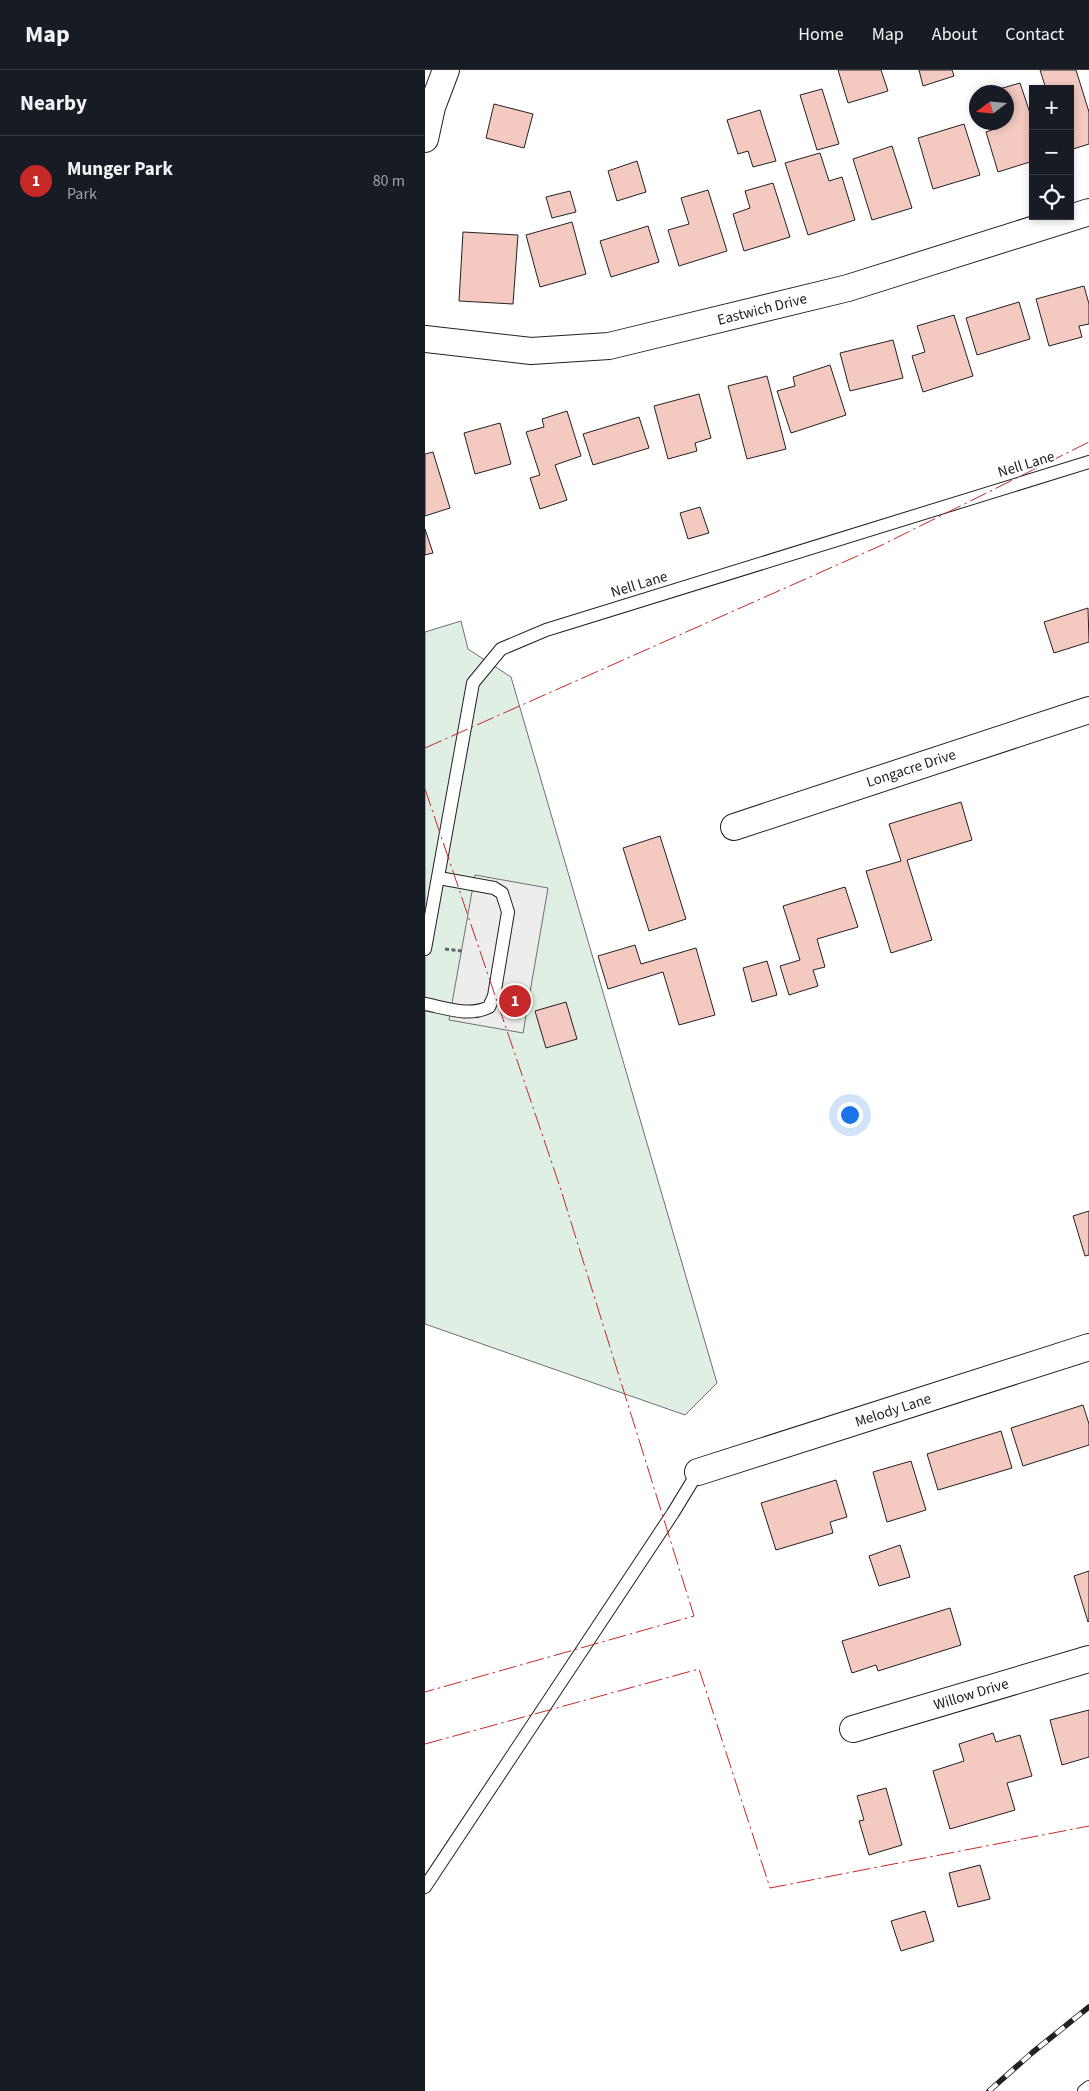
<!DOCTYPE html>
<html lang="en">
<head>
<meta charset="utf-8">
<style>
  :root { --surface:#171b24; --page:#242831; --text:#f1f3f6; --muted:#9ea1a6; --line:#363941; --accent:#c62828 }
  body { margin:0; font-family:"Source Sans 3",sans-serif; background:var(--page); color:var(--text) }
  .controls { position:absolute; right:15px; top:15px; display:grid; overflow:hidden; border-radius:0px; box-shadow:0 2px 8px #0003 }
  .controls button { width:45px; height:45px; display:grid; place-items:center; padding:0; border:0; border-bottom:1px solid var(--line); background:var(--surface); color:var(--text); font:25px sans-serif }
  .compass { position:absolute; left:544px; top:15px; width:45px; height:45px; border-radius:50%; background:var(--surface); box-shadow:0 2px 8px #0003; rotate:254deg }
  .you { position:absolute; left:424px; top:1044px; width:18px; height:18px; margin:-12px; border:4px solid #fff; border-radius:50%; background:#1a73e8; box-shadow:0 0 0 8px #1a73e833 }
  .badge { display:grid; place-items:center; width:32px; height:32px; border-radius:50%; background:var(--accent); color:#fff; font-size:16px; font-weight:700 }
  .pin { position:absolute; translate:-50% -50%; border:2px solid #fff; box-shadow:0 1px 5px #0006 }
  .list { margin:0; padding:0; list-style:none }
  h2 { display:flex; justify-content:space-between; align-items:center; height:65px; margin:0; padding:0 20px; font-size:21px }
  h2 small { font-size:16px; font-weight:400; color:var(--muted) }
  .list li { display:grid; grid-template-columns:32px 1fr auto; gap:15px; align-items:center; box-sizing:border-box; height:90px; padding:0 20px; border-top:1px solid var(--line) }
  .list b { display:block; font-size:19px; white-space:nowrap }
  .list p { margin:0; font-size:16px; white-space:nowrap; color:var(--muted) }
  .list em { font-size:16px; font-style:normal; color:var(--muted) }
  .icon { flex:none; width:28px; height:28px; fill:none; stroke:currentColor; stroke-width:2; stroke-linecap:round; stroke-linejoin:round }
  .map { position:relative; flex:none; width:664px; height:2021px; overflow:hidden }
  header { display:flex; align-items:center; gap:30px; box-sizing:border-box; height:70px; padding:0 25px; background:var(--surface); border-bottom:1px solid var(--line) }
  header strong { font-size:24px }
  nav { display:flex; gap:28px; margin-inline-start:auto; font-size:18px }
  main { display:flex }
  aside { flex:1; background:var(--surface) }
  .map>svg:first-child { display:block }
</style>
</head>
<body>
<header>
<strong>Map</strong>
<nav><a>Home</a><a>Map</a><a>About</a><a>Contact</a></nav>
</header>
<main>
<aside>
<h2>Nearby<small></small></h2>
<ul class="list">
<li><span class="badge">1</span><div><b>Munger Park</b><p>Park</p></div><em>80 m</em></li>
</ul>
</aside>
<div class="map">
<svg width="664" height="2021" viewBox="0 0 664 2021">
  <rect width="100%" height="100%" fill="#fff"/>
  <polygon fill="#e0efe3" stroke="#6f6f6f" points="36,551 43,579 86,607 292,1313 260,1345 0,1254 0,562"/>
  <polygon fill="#ededed" stroke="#6f6f6f" points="50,805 123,818 98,963 24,950"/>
  <g fill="#f3c9c0" stroke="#222">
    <polygon points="413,0 456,0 463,21 423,33"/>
    <polygon points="494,0 527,0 529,6 498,16"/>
    <polygon points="615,0 651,0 664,42 664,74 645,80 645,19 621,19"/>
    <polygon points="595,13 608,52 608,91 573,102 561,62 575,57 574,52 582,52 582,22 564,22"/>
    <polygon points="397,19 414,74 392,80 375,25"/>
    <polygon points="69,34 108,44 99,78 61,68"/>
    <polygon points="335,40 351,91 328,97 323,81 313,84 302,50"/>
    <polygon points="539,54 555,105 508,119 493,68"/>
    <polygon points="467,76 487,138 447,150 428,89"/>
    <polygon points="395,83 404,111 417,107 430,150 383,165 360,93"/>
    <polygon points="212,91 221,122 192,131 183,101"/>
    <polygon points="348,113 365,167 319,181 308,144 325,138 320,121"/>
    <polygon points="283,120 302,181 254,196 243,160 264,154 256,128"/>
    <polygon points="145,121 151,142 127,148 121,127"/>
    <polygon points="147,152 161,204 115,217 101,165"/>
    <polygon points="223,156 234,192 186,207 175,171"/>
    <polygon points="38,162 93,165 88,234 34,231"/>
    <polygon points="659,216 664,234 664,254 654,256 657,267 624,276 611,229"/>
    <polygon points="594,232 605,269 552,285 541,248"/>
    <polygon points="529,245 548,306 498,322 487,286 500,282 492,256"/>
    <polygon points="468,270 478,308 425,321 415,283"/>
    <polygon points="405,295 421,345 366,363 352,321 370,316 368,307"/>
    <polygon points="342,306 361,379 322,389 303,316"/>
    <polygon points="274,324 286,368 270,373 272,381 243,389 229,336"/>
    <polygon points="142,341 156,386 130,395 142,430 115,439 105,408 115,405 101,362 119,357 117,349"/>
    <polygon points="214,347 224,378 168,395 158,364"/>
    <polygon points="75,353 86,394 50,404 39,363"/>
    <polygon points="8,382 25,438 0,446 0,384"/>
    <polygon points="275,437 284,463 263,469 255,443"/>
    <polygon points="0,459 8,483 0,485"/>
    <polygon points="663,538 664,572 629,583 619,552"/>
    <polygon points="536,732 547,770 482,790 507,870 466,883 441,801 476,791 464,754"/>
    <polygon points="235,766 261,849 224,861 198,778"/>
    <polygon points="420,817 433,857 392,869 400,897 388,900 393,916 364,925 355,896 375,890 358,836"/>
    <polygon points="210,875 216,894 271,878 290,945 254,955 238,902 183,919 173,886"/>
    <polygon points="342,891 352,925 327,932 318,898"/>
    <polygon points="141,932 152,969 121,978 110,941"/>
    <polygon points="664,1141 664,1185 660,1186 648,1146"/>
    <polygon points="658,1335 664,1354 664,1375 598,1396 586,1358"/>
    <polygon points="576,1361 587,1398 513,1420 502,1384"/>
    <polygon points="486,1391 501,1440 462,1452 448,1402"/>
    <polygon points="411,1410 422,1447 405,1452 408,1463 351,1480 336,1433"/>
    <polygon points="475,1475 485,1507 454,1516 444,1486"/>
    <polygon points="664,1501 664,1551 663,1552 649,1506"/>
    <polygon points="525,1538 536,1575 453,1601 451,1595 427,1603 417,1571"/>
    <polygon points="664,1640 664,1687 637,1695 625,1650"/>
    <polygon points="568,1663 571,1672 595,1665 607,1706 582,1713 590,1740 525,1759 508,1701 539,1691 534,1674"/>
    <polygon points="461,1718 477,1775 444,1785 434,1751 439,1750 432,1726"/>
    <polygon points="555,1795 565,1829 533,1837 524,1803"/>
    <polygon points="500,1841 509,1871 476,1881 466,1851"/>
  </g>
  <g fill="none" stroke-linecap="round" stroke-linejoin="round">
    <defs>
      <g id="lane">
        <polyline points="0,879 48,613 76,579 121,560 664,392"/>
        <path d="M0,934c21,4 44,13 64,3l5,-11 14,-84 -6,-19 -8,-5 -55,-10"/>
        <polyline points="0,1817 248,1443 273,1402"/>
        <polyline points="659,2021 664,2017"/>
      </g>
      <g id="street">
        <polyline points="0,69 7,37 21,0"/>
        <polyline points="0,269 106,281 184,276 423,218 664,142"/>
        <polyline points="309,757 664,640"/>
        <polyline points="273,1402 664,1277"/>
        <polyline points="428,1659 664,1589"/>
      </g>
    </defs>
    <use href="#lane" stroke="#222" stroke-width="14"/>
    <use href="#street" stroke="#222" stroke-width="28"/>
    <polyline stroke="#646464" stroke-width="3" stroke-dasharray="4 2.5" stroke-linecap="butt" points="20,879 37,881"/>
    <use href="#lane" stroke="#fff" stroke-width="12"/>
    <use href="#street" stroke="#fff" stroke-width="26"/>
    <defs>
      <polyline id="rail" points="564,2021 608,1982 664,1937"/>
    </defs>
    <use href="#rail" stroke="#222" stroke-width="5.5"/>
    <use href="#rail" stroke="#fff" stroke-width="4" stroke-dasharray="11" stroke-linecap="butt"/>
    <g stroke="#c62828" stroke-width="1" stroke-dasharray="18 4 2.5 4" stroke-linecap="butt">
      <polyline points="0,678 457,475 664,372"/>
      <polyline points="0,719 135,1117 269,1546 0,1622"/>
      <polyline points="0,1674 274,1599 345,1818 664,1756"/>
    </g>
  </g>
  <g text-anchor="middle" stroke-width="4" stroke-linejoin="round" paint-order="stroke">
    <g font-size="15" fill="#222" stroke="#fff">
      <text transform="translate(337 239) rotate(-14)" y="5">Eastwich Drive</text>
      <text transform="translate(601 394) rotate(-17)" y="5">Nell Lane</text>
      <text transform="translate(214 514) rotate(-17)" y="5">Nell Lane</text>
      <text transform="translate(486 698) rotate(-18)" y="5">Longacre Drive</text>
      <text transform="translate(468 1340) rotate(-18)" y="5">Melody Lane</text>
      <text transform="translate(546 1624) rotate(-17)" y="5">Willow Drive</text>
    </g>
  </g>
</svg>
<div class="controls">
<button>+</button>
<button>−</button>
<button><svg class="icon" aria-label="locate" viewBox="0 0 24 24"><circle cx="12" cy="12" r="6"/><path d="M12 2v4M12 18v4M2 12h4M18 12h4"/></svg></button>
</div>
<svg class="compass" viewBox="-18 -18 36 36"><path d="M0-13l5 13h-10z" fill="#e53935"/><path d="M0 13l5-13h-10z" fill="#9ea1a6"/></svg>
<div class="you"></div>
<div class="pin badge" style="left:90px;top:931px">1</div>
</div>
</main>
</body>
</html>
